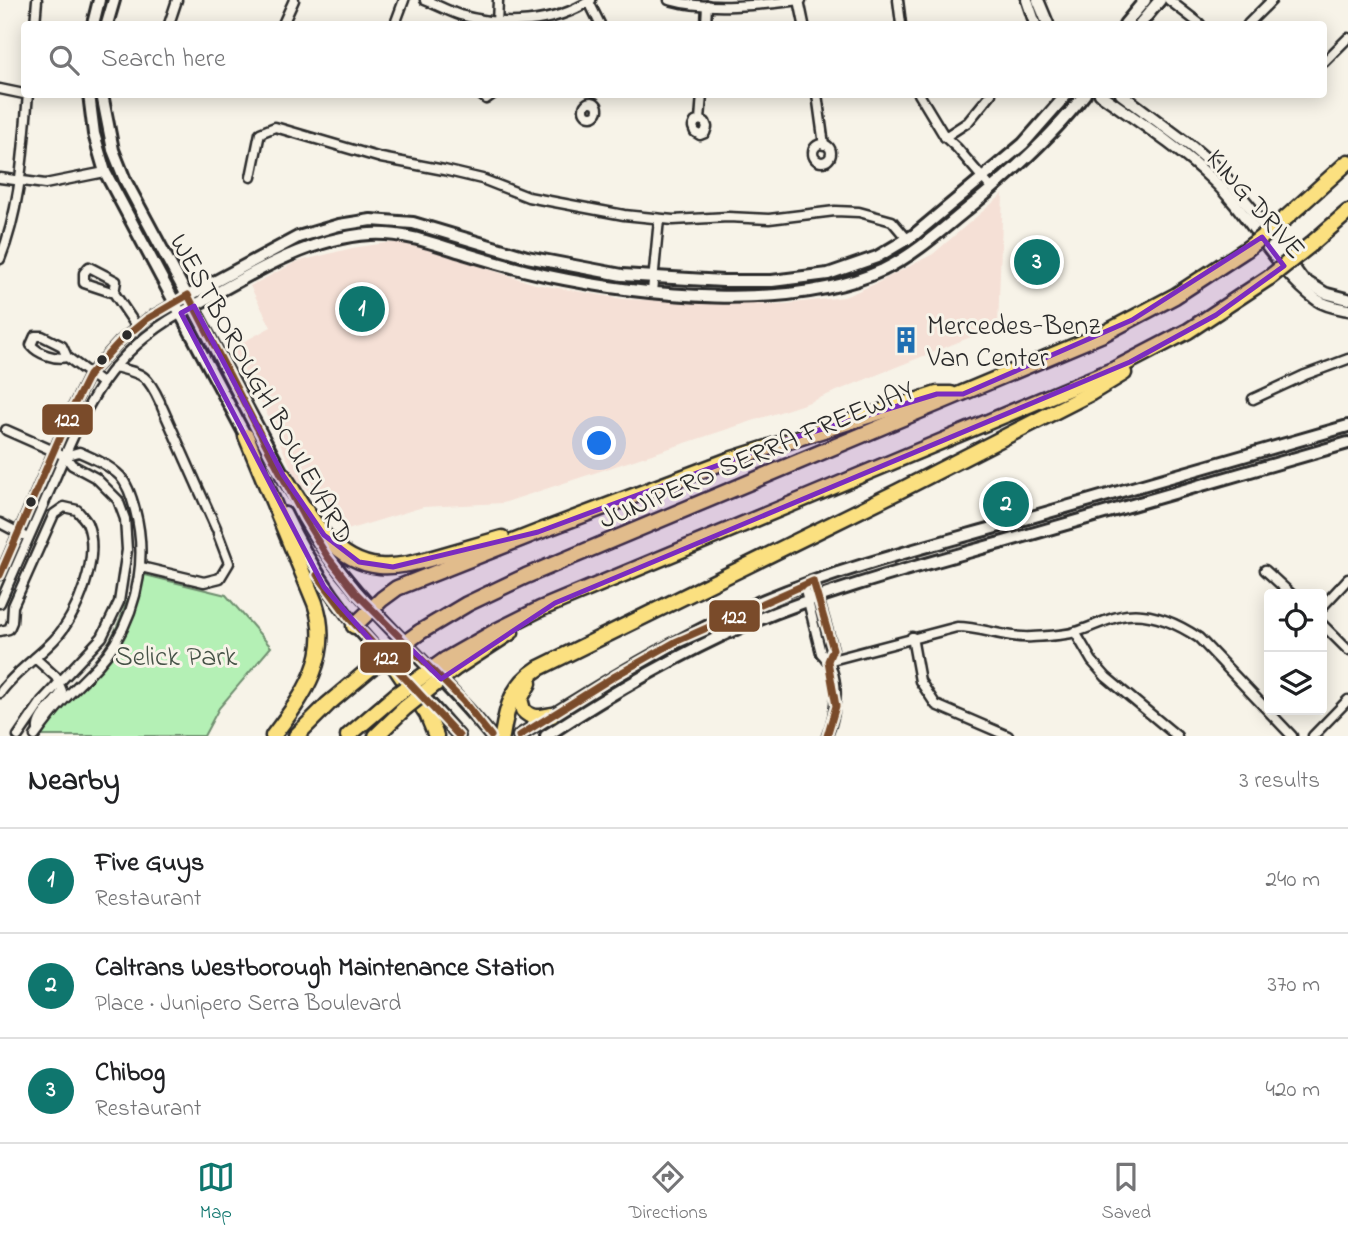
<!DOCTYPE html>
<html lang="en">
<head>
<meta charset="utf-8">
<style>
  :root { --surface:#fff; --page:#f6f6f6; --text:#202124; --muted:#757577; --line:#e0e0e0; --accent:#0f766e }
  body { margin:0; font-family:"Indie Flower",sans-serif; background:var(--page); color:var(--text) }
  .controls { position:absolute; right:21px; bottom:21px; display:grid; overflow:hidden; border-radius:7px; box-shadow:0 4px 18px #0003 }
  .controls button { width:63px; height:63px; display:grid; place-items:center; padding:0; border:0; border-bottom:2px solid var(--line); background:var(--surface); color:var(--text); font:35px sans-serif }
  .you { position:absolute; left:600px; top:444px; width:24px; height:24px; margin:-18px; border:5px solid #fff; border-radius:50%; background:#1a73e8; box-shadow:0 0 0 10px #1a73e833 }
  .badge { display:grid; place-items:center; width:46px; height:46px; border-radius:50%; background:var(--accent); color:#fff; font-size:23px; font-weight:700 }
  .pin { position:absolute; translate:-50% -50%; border:4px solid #fff; box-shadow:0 2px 7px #0006 }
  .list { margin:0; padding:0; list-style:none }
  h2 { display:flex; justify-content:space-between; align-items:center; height:91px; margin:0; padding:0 28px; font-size:30px }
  h2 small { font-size:23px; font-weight:400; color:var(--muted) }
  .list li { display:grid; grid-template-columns:46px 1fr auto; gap:21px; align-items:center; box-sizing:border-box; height:105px; padding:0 28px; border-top:2px solid var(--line) }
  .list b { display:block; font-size:26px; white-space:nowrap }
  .list p { margin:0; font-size:23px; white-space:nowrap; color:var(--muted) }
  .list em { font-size:23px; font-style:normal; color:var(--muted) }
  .icon { flex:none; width:38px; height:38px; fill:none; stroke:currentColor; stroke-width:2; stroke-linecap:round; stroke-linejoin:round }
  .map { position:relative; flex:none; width:1348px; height:736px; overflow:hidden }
  .search { position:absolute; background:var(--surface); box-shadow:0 4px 18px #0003; left:21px; right:21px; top:21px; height:77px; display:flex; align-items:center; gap:18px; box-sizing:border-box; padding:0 24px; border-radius:7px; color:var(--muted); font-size:26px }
  .sheet { height:406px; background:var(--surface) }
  nav { display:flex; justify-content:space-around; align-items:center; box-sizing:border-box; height:98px; border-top:2px solid var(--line); background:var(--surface); font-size:19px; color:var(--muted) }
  nav a { display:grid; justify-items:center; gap:4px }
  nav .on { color:var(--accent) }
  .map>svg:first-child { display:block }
</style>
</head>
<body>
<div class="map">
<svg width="1348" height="736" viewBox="0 0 1348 736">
  <rect width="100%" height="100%" fill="#f7f3e8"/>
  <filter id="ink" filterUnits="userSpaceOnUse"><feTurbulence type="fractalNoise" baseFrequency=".0143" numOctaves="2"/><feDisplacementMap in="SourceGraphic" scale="14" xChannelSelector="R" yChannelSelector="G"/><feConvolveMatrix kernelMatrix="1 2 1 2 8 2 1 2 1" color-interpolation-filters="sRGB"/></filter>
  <g filter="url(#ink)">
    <polygon fill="#f5e0d6" points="1003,194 998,326 807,403 503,503 423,507 347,530 296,479 265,410 232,348 271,327 250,286 296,262 352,248 386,243 407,243 535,284 624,299 776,305 844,297 875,284 933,254"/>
    <path fill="#b4f0b5" stroke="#708e70" stroke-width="2" d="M137,573l89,22 45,52 -52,61 -15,28h-173c21,-30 49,-54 71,-83 17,-24 25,-53 35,-80z"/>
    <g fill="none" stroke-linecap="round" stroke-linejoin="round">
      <defs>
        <g id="minor">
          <path d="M425,0c12,5 23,11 35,15 43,12 93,10 131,-15"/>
          <path d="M669,0c38,11 92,5 132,0"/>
          <polyline points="799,0 804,24"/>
          <polyline points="898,0 901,24"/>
          <polyline points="1169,0 1200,24"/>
          <polyline points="589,2 600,24"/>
          <polyline points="35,24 37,0"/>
          <polyline points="169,24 177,0"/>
          <polyline points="283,24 294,0"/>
          <polyline points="395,24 404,0"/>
          <polyline points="497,24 498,0"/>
          <polyline points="706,24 707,5"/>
          <polyline points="1248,24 1272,0"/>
          <polyline points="1324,62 1348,38"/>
          <polyline points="0,89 24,94"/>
          <polyline points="480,94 486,99 493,94"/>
          <polyline points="817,94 824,145"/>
          <polyline points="919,94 945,137 957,148 992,189"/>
          <circle cx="591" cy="109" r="7"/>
          <polyline points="700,120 705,122 707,127 705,133 700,135 695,132 693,127 695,122 700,120 702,94"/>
          <polyline points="945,137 968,122 991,94"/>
          <circle cx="822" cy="153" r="9"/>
          <polyline points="251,177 260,133 275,127 381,158 444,170 482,179 528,197 624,215 673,220 728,217 769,219 835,211 859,212 892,221 908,240"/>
          <polyline points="0,178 45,184 105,172"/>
          <path d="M0,259c21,-52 23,-109 28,-165"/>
          <polyline points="652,292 659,219"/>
          <polyline points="114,293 84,283 84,273 89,267 116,281 114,293 137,327"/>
          <path d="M67,357c-11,3 -29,-3 -36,-12l4,-9h7l20,10 5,11 35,26"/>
          <path d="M115,367c28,7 32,7 45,35"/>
          <polyline points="1253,399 1305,375 1348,359"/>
          <polyline points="162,407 216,528"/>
          <polyline points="6,430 65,456 72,465 96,478 118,500 125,519 127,550 119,602 102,637 42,701 18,736"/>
          <polyline points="0,523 23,535"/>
          <polyline points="141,567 204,582 220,578 229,563 218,534"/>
          <polyline points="1265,570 1291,594"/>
          <polyline points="0,575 71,411 89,375 120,341 147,319 175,303"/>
          <polyline points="813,581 833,649 828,661"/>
          <path d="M804,585l17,68c21,20 16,59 6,83"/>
          <path d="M0,603c17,-39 35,-79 52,-118 33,-76 53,-129 129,-172"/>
          <polyline points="1322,607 1348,579"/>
          <polyline points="1322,624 1348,650"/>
          <path d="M0,631l9,-2 3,-7 1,-16 41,-92 10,-7 13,3c3,4 8,9 10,13 14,33 -9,92 -33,117 -17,18 -40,33 -54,53"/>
          <polyline points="1075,632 1092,661 1106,677 1177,736"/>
          <polyline points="912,637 920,681 936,705 1008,736"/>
          <path d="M35,658l21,19 6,14c-6,13 -26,25 -24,39"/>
          <path d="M828,661l129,-34c25,0 50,12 75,10 14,-1 30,-1 44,-5 17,-5 33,-15 51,-17 26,-3 51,9 72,23l93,98"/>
          <path d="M35,736c8,-11 17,-23 26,-33 18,-20 39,-36 54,-60 24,-40 32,-88 20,-133 -3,-12 -7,-25 -15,-34 -11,-11 -27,-18 -41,-24l-14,4"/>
          <polyline points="1313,736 1348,700"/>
        </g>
        <g id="tertiary">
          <polyline points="1027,0 1035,24"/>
          <polyline points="1038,0 1048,24"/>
          <path d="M1100,94c38,27 78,53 112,85 37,34 66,94 105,121 8,6 21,8 31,10"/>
          <polyline points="1121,94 1192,147 1221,172 1250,207 1302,279 1325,293 1348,299"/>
        </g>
        <g id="secondary">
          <polyline points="93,24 99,0"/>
          <polyline points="107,24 114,0"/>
          <polyline points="1125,24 1145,0"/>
          <polyline points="1140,24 1160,0"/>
          <polyline points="89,94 94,134 105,172 249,442"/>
          <polyline points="102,94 113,150 125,180 287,482"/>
          <polyline points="175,303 298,237 339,225 371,220 413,223 527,257 622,275 723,281 772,281 828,274 877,257 914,235 1023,144 1067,94"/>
          <path d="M181,313c57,-31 122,-75 189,-79 35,-2 65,10 97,20 26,8 51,15 77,21 98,21 245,38 339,-5 35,-17 63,-44 93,-68 40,-33 77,-67 109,-108"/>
          <path d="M285,513c27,57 59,105 104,149"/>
          <path d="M304,518c48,85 127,143 187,218"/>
          <polyline points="418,690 459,736"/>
          <path d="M519,736c79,-50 158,-99 245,-136 78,-32 161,-53 243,-76 113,-33 227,-65 341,-98"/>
          <path d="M546,736c64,-42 129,-80 199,-111 85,-36 174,-59 262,-84 114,-33 227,-65 341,-98"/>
        </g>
        <g id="motorway">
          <polyline points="1287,217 1348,162"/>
          <polyline points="1309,246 1348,212"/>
          <path d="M246,436l69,167c18,53 -11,92 -42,133"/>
          <path d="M283,475c14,21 26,44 43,62 36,39 69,32 114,19 21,-6 42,-12 62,-18"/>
          <polyline points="354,626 382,599 397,588 538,532 729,460 937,394 951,394"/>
          <polyline points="420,632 467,604 526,576 1103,334 1175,296 1247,249"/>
          <polyline points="445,660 496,631 540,609 1115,369 1188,331 1270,277"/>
          <polyline points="395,667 427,714 436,736"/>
          <polyline points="454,669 511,632"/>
          <path d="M529,683l-9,16 3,11c9,10 18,7 29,5"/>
          <polyline points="296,736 328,704 372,667"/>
          <polyline points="348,736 396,695"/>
          <polyline points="376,736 405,708"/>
          <path d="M502,736c5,-30 10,-51 37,-68l360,-177 192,-98 33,-20"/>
        </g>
      </defs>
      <use href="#minor" stroke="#2b2b2b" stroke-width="13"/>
      <use href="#tertiary" stroke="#2b2b2b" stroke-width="15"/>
      <use href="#secondary" stroke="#2b2b2b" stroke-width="16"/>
      <use href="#motorway" stroke="#2b2b2b" stroke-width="19"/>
      <use href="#minor" stroke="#f7f3e8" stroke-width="8"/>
      <use href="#tertiary" stroke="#f7f3e8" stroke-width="10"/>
      <use href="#secondary" stroke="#f7f3e8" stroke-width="10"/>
      <use href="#motorway" stroke="#fbe080" stroke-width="14"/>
      <defs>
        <g id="motorway-bridge">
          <polyline points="1247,249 1287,217"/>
          <polyline points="1270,277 1309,246"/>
          <polyline points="372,667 420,632"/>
          <polyline points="396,695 445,660"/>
          <polyline points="405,708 454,669"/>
        </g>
      </defs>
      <use href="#motorway-bridge" stroke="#2b2b2b" stroke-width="19" stroke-linecap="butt"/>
      <use href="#motorway-bridge" stroke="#fbe080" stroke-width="14"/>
      <defs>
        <g id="bus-1">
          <polyline points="0,575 71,411 89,375 120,341 147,319 188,295 304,518 327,556 356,593 463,701 491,736"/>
          <polyline points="317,575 349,618 459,736"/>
          <polyline points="519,736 615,676 675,642 813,581 833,649 828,661 836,706 827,736"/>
        </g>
      </defs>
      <use href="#bus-1" stroke="#f7f3e8" stroke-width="12"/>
      <use href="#bus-1" stroke="#7a4b2a" stroke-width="7"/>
    </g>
  </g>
  <path fill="#7b2cbf" fill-opacity="0.2" stroke="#7b2cbf" stroke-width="5" stroke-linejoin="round" d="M1262,237l22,29 -68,49 -86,47 -575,241 -114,76 -36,-36 -20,14 -61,-70 -143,-274 13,-7 89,169 41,60 35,27 34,5 145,-35 245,-91 154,-47h26l169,-74z"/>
  <defs>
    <symbol id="building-bare" viewBox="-9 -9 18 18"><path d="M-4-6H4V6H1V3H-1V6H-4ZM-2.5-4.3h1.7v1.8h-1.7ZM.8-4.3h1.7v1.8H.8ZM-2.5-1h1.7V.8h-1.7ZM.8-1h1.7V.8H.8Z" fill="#1f6fb2" stroke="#f7f3e8" stroke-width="2.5" paint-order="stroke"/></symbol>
  </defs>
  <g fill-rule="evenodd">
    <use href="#building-bare" x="887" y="321" width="38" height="38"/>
  </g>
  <g fill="#2b2b2b" stroke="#f7f3e8" stroke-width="2.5">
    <circle cx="127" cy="335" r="6"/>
    <circle cx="102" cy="360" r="6"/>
    <circle cx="31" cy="502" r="6"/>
  </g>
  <g text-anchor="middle" stroke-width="6" stroke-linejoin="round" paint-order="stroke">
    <g font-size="28" fill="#2b2b2b" stroke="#f7f3e8">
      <text transform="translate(1257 203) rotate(49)" y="10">KING DRIVE</text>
      <text transform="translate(263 388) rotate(61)" y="10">WESTBOROUGH BOULEVARD</text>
      <text transform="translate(756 453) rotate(-23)" y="10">JUNIPERO SERRA FREEWAY</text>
    </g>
    <g font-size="28" fill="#2b2b2b" stroke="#f7f3e8" text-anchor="start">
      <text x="927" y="334">Mercedes-Benz<tspan x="927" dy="32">Van Center</tspan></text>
    </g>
    <g font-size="28" fill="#465247" stroke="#f7f3e8">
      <text x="176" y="665">Selick Park</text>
    </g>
  </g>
  <g stroke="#f7f3e8" stroke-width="2.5">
    <rect x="41" y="403" width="53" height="33" rx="7" fill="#7a4b2a"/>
    <rect x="708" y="599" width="53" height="34" rx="7" fill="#7a4b2a"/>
    <rect x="359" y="641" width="53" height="33" rx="7" fill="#7a4b2a"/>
  </g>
  <g font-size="19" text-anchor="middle" font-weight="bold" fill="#fff">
    <text x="67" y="426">122</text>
    <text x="734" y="623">122</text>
    <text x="386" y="664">122</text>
  </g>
</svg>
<div class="controls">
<button><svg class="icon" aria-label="locate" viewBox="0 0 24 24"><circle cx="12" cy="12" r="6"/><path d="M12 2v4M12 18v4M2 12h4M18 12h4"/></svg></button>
<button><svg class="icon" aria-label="layers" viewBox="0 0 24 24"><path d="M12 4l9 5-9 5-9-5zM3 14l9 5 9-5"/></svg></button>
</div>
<div class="you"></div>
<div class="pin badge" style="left:362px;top:309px">1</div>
<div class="pin badge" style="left:1006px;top:504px">2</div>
<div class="pin badge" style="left:1037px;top:262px">3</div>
<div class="search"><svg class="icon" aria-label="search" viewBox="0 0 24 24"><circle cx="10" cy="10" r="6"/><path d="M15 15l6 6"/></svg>Search here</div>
</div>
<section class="sheet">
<h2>Nearby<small>3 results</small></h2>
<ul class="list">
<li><span class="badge">1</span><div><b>Five Guys</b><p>Restaurant</p></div><em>240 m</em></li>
<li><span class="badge">2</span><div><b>Caltrans Westborough Maintenance Station</b><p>Place · Junipero Serra Boulevard</p></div><em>370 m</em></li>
<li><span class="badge">3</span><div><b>Chibog</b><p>Restaurant</p></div><em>420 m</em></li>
</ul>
</section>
<nav>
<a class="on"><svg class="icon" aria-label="map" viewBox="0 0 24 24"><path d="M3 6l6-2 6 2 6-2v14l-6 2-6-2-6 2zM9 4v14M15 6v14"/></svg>Map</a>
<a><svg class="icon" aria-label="directions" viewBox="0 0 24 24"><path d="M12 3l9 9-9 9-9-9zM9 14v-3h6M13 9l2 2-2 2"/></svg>Directions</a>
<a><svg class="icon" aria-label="saved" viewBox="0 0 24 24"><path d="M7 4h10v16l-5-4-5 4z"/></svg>Saved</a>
</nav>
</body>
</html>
